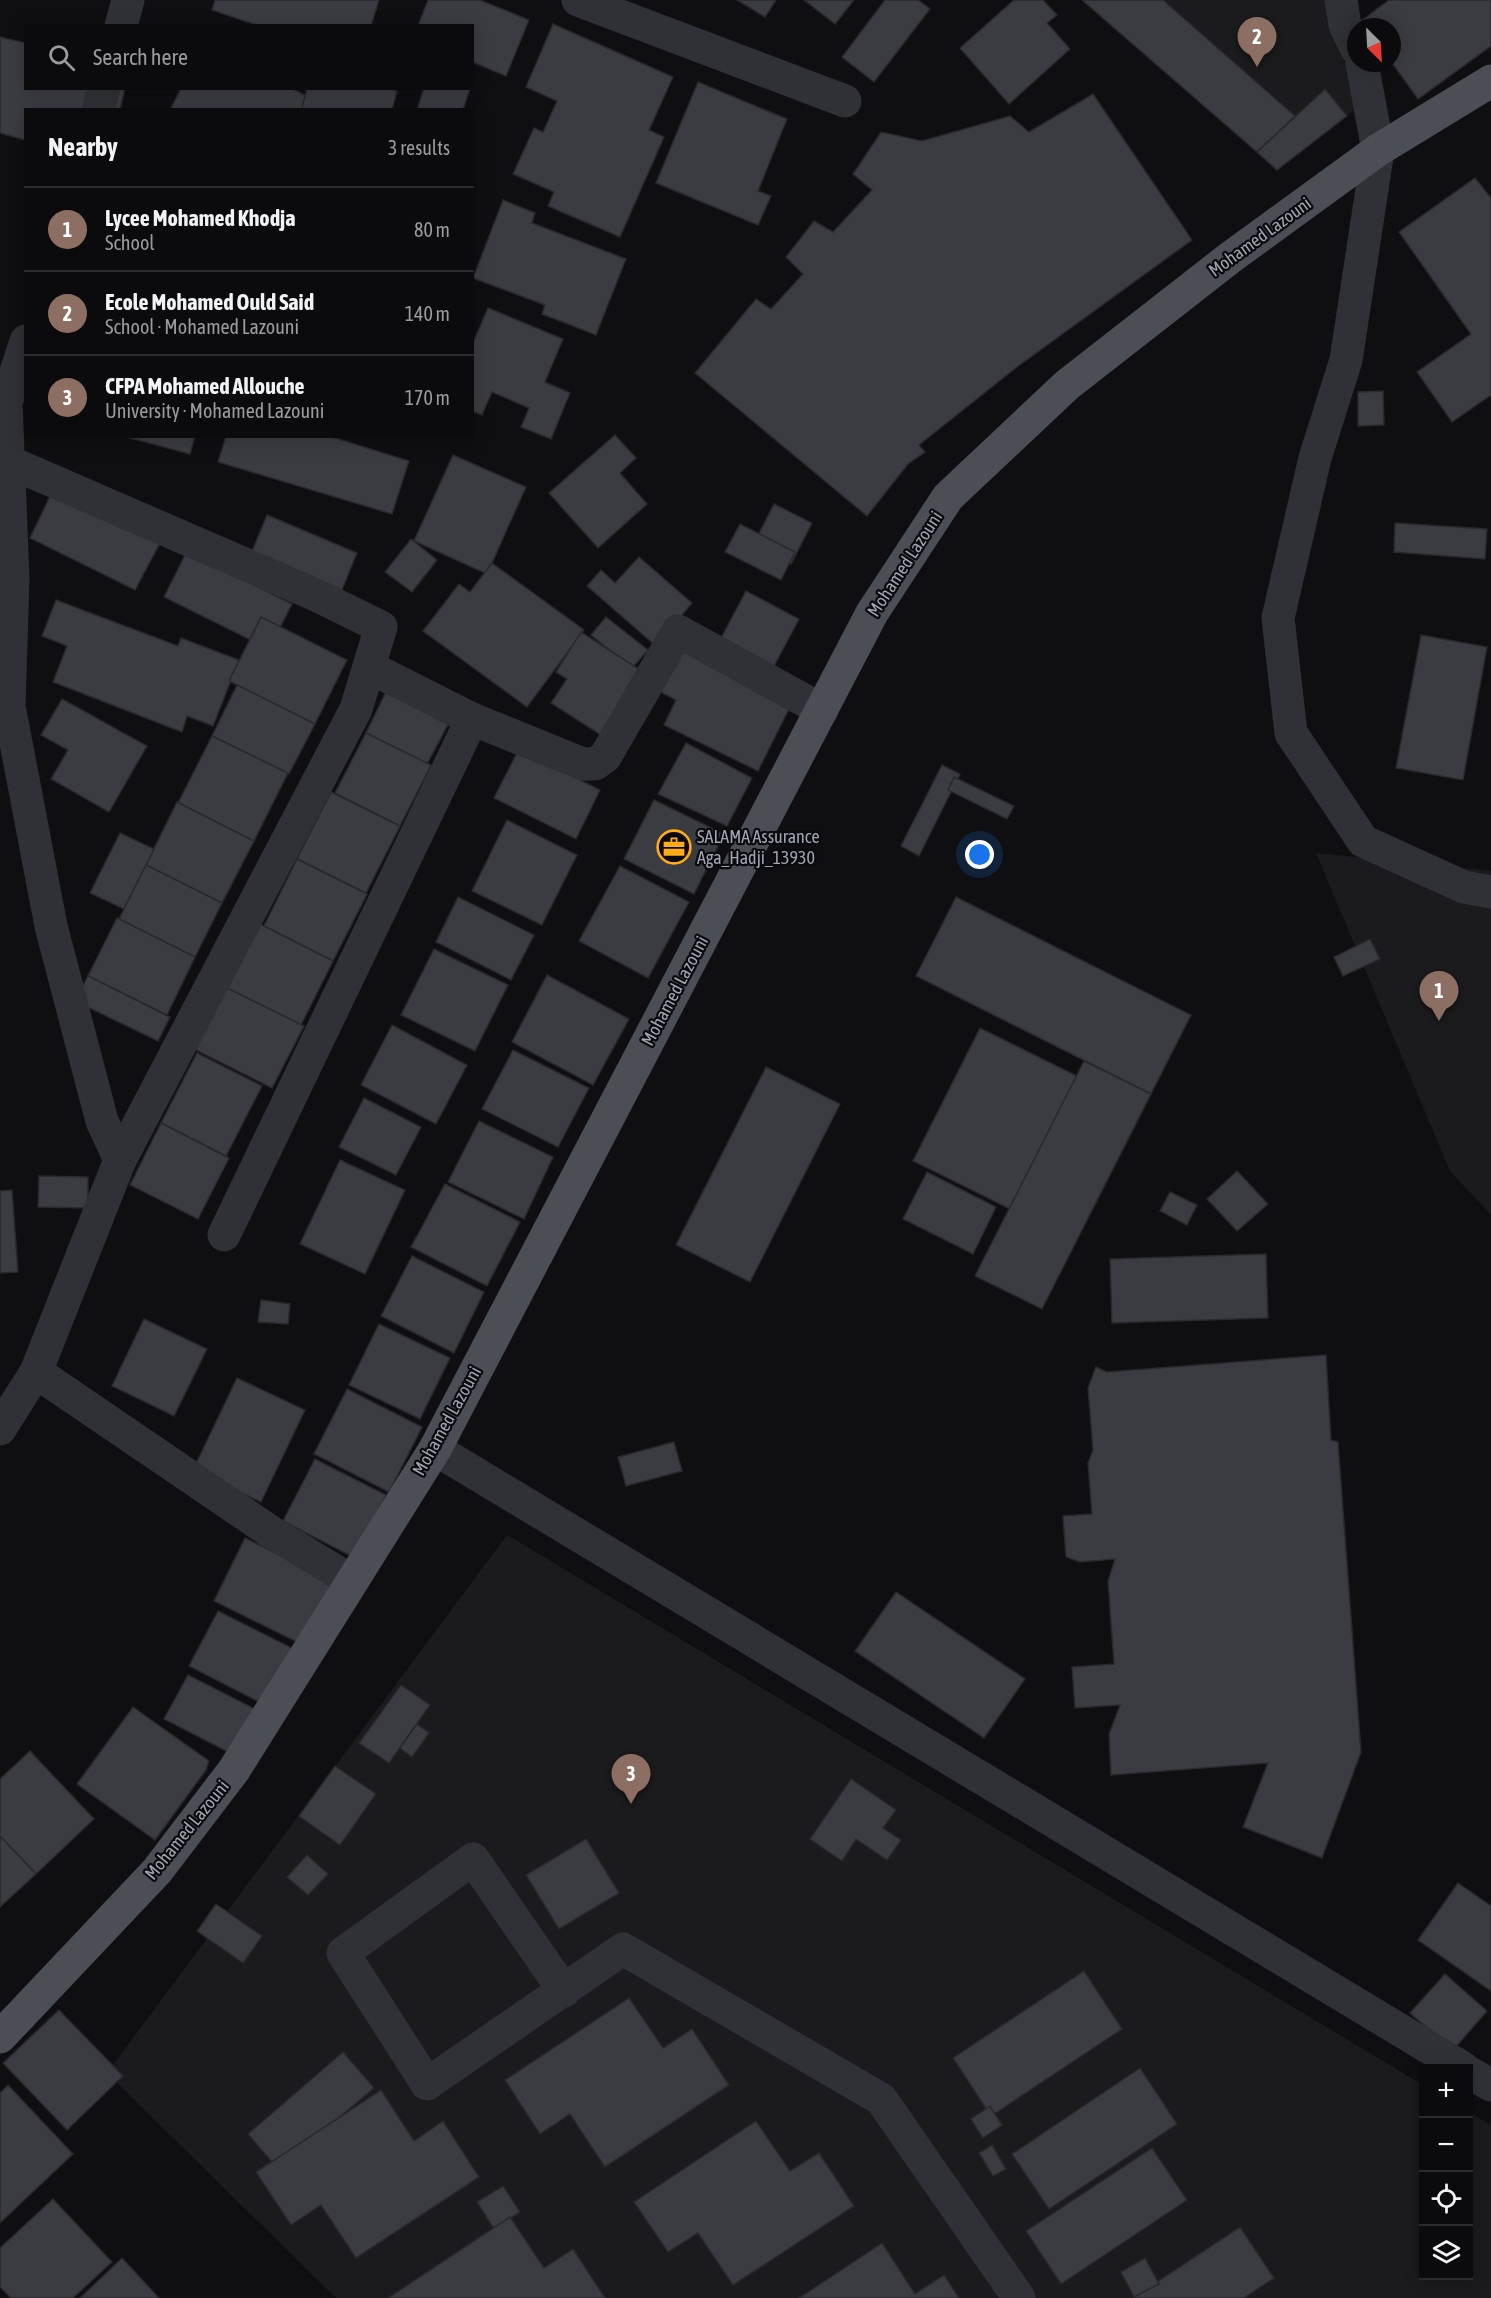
<!DOCTYPE html>
<html lang="en">
<head>
<meta charset="utf-8">
<style>
  :root { --surface:#0b0b0d; --page:#141416; --text:#f1f3f6; --muted:#9a9b9d; --line:#2b2b2e; --accent:#ffaa19 }
  body { margin:0; font-family:"Asap Condensed",sans-serif; background:var(--page); color:var(--text) }
  .controls { position:absolute; right:18px; bottom:18px; display:grid; overflow:hidden; border-radius:0px; box-shadow:0 3px 15px #0003 }
  .controls button { width:54px; height:54px; display:grid; place-items:center; padding:0; border:0; border-bottom:2px solid var(--line); background:var(--surface); color:var(--text); font:30px sans-serif }
  .compass { position:absolute; left:1347px; top:18px; width:54px; height:54px; border-radius:50%; background:var(--surface); box-shadow:0 3px 15px #0003; rotate:156deg }
  .you { position:absolute; left:980px; top:855px; width:21px; height:21px; margin:-15px; border:4px solid #fff; border-radius:50%; background:#1a73e8; box-shadow:0 0 0 9px #1a73e833 }
  .badge { display:grid; place-items:center; width:39px; height:39px; border-radius:50%; background:var(--accent); color:#fff; font-size:20px; font-weight:700 }
  .pin { position:absolute; translate:-50% -50px; filter:drop-shadow(0 2px 3px #0008) }
  .pin::after { content:''; position:absolute; top:32px; width:21px; height:18px; background:inherit; clip-path:polygon(0 0,100% 0,50% 100%) }
  .list { margin:0; padding:0; list-style:none }
  h2 { display:flex; justify-content:space-between; align-items:center; height:78px; margin:0; padding:0 24px; font-size:26px }
  h2 small { font-size:20px; font-weight:400; color:var(--muted) }
  .list li { display:grid; grid-template-columns:39px 1fr auto; gap:18px; align-items:center; box-sizing:border-box; height:84px; padding:0 24px; border-top:2px solid var(--line) }
  .list b { display:block; font-size:22px; white-space:nowrap }
  .list p { margin:0; font-size:20px; white-space:nowrap; color:var(--muted) }
  .list em { font-size:20px; font-style:normal; color:var(--muted) }
  .icon { flex:none; width:33px; height:33px; fill:none; stroke:currentColor; stroke-width:2; stroke-linecap:round; stroke-linejoin:round }
  .map { position:relative; flex:none; width:1491px; height:2298px; overflow:hidden }
  .search { position:absolute; background:var(--surface); box-shadow:0 3px 15px #0003; left:24px; top:24px; width:450px; height:66px; display:flex; align-items:center; gap:15px; box-sizing:border-box; padding:0 21px; border-radius:0px; color:var(--muted); font-size:22px }
  .panel { position:absolute; background:var(--surface); box-shadow:0 3px 15px #0003; left:24px; top:108px; width:450px; height:330px; border-radius:0px }
  .map>svg:first-child { display:block }
</style>
</head>
<body>
<div class="map">
<svg width="1491" height="2298" viewBox="0 0 1491 2298">
  <rect width="100%" height="100%" fill="#0f0f11"/>
  <g fill="#1b1b1e">
    <polygon points="1082,0 1329,0 1373,96 1277,170"/>
    <polygon points="1316,853 1491,871 1491,1215 1450,1171"/>
    <polygon points="507,1535 1423,2085 1424,2276 1468,2276 1469,2112 1491,2125 1491,2298 336,2298 107,2073"/>
  </g>
  <g fill="#3b3c41" stroke="#29292d" stroke-width="1.5">
    <polygon points="215,0 379,0 371,26 260,26 212,10"/>
    <polygon points="428,0 480,0 529,20 506,76 472,62 472,26 418,26"/>
    <polygon points="737,0 776,0 765,17"/>
    <polygon points="804,0 854,0 835,24"/>
    <polygon points="885,0 918,0 930,9 874,82 842,57"/>
    <polygon points="1014,0 1043,0 1057,15 1047,23 1070,49 1009,104 960,48"/>
    <polygon points="1082,0 1163,0 1295,116 1257,152"/>
    <polygon points="1389,0 1491,0 1491,46 1418,99 1392,63 1392,27 1365,27 1361,21"/>
    <polygon points="553,24 673,77 649,130 664,137 620,237 548,206 554,192 513,174 534,128 543,132 557,101 526,87"/>
    <polygon points="0,37 26,43 26,88 125,88 120,110 26,110 25,140 0,133"/>
    <polygon points="698,82 787,119 758,191 771,196 758,225 656,183"/>
    <polygon points="181,88 291,88 327,106 325,110 170,110"/>
    <polygon points="307,88 389,88 397,91 392,110 307,110 302,108"/>
    <polygon points="424,88 470,88 463,110 417,110"/>
    <polygon points="1325,89 1347,116 1277,170 1257,152"/>
    <polygon points="1093,94 1192,240 1017,367 919,445 925,452 908,464 867,516 695,373 756,299 771,309 803,274 786,257 814,221 833,232 872,190 853,174 881,132 922,141 1010,116 1029,132"/>
    <polygon points="1475,178 1491,198 1491,395 1452,422 1417,372 1471,334 1399,232"/>
    <polygon points="503,200 535,213 532,223 626,259 596,335 542,314 545,305 473,278"/>
    <polygon points="488,308 563,339 545,382 570,393 551,439 521,427 529,408 492,392 482,415 472,411 472,345"/>
    <polygon points="1383,391 1384,425 1358,426 1358,392"/>
    <polygon points="615,435 636,458 620,473 647,504 598,548 549,493"/>
    <polygon points="123,436 195,436 190,454"/>
    <polygon points="226,436 329,436 409,461 392,514 218,462"/>
    <polygon points="453,455 526,487 487,574 414,541"/>
    <polygon points="54,488 161,541 135,590 30,538"/>
    <polygon points="774,504 812,523 791,564 753,545"/>
    <polygon points="267,515 357,553 339,597 248,561"/>
    <polygon points="1395,523 1487,529 1485,559 1394,552"/>
    <polygon points="740,524 795,552 781,580 725,552"/>
    <polygon points="411,539 437,560 412,592 385,572"/>
    <polygon points="187,551 292,604 269,649 164,597"/>
    <polygon points="639,557 692,603 656,646 587,586 601,570 615,583"/>
    <polygon points="492,563 584,630 527,707 423,631 459,584 470,592"/>
    <polygon points="746,591 799,619 772,670 719,642"/>
    <polygon points="56,600 178,646 181,638 239,660 213,726 187,716 182,732 53,682 67,646 42,636"/>
    <polygon points="261,617 347,660 315,724 229,681"/>
    <polygon points="606,617 648,650 632,668 591,635"/>
    <polygon points="581,632 645,673 604,737 551,703 567,679 556,672"/>
    <polygon points="1421,635 1487,647 1463,780 1396,768"/>
    <polygon points="678,644 793,701 758,771 664,725 676,700 655,689"/>
    <polygon points="237,685 315,724 289,774 212,736"/>
    <polygon points="389,686 452,717 427,764 366,733"/>
    <polygon points="62,699 147,746 109,812 51,779 68,750 41,735"/>
    <polygon points="366,733 431,765 400,826 335,793"/>
    <polygon points="212,736 288,773 254,841 178,803"/>
    <polygon points="686,743 752,778 727,826 658,794"/>
    <polygon points="519,749 600,790 576,839 494,798"/>
    <polygon points="942,765 960,774 919,856 901,846"/>
    <polygon points="954,777 1014,806 1007,819 948,790"/>
    <polygon points="331,792 400,826 366,893 297,859"/>
    <polygon points="654,800 724,834 694,894 624,859"/>
    <polygon points="177,802 254,841 222,903 146,865"/>
    <polygon points="507,820 577,855 542,925 472,891"/>
    <polygon points="120,833 154,849 124,909 90,893"/>
    <polygon points="297,859 367,894 333,961 264,926"/>
    <polygon points="146,865 222,903 195,957 119,919"/>
    <polygon points="620,866 689,902 648,978 579,941"/>
    <polygon points="458,897 534,935 511,980 436,942"/>
    <polygon points="956,897 1191,1015 1151,1094 916,976"/>
    <polygon points="117,918 195,957 167,1015 88,976"/>
    <polygon points="258,923 333,961 301,1025 225,987"/>
    <polygon points="1370,939 1380,959 1343,976 1334,957"/>
    <polygon points="434,949 508,985 475,1051 401,1015"/>
    <polygon points="547,975 629,1019 593,1085 512,1042"/>
    <polygon points="88,976 170,1017 158,1041 75,1001"/>
    <polygon points="225,987 304,1026 272,1088 194,1049"/>
    <polygon points="392,1025 467,1065 436,1124 361,1085"/>
    <polygon points="980,1028 1079,1077 1012,1210 913,1161"/>
    <polygon points="513,1050 589,1088 558,1147 482,1109"/>
    <polygon points="197,1053 262,1086 226,1156 161,1123"/>
    <polygon points="1084,1061 1151,1094 1042,1309 975,1276"/>
    <polygon points="766,1067 840,1104 750,1282 676,1245"/>
    <polygon points="364,1098 421,1127 396,1175 339,1147"/>
    <polygon points="479,1121 553,1157 524,1219 448,1182"/>
    <polygon points="161,1123 229,1158 198,1219 130,1185"/>
    <polygon points="340,1160 405,1190 365,1274 300,1244"/>
    <polygon points="1237,1171 1268,1204 1237,1231 1207,1199"/>
    <polygon points="927,1172 996,1207 973,1254 903,1219"/>
    <polygon points="39,1176 88,1177 88,1208 38,1207"/>
    <polygon points="445,1184 520,1222 487,1286 411,1247"/>
    <polygon points="12,1190 18,1272 0,1273 0,1191"/>
    <polygon points="1170,1192 1197,1205 1187,1225 1160,1211"/>
    <polygon points="1266,1254 1268,1318 1112,1323 1110,1259"/>
    <polygon points="412,1256 484,1292 454,1353 381,1316"/>
    <polygon points="261,1300 290,1304 288,1324 258,1322"/>
    <polygon points="144,1319 207,1349 174,1416 112,1386"/>
    <polygon points="379,1324 450,1358 420,1419 349,1385"/>
    <polygon points="1326,1355 1331,1440 1338,1442 1361,1752 1322,1858 1243,1827 1268,1763 1111,1775 1109,1734 1120,1705 1075,1708 1072,1667 1114,1664 1108,1581 1115,1559 1080,1562 1066,1557 1063,1516 1092,1514 1088,1463 1093,1450 1088,1388 1096,1367 1107,1372"/>
    <polygon points="237,1378 305,1410 261,1502 193,1470"/>
    <polygon points="347,1389 422,1427 389,1492 314,1454"/>
    <polygon points="674,1442 682,1471 626,1486 618,1457"/>
    <polygon points="315,1459 386,1495 353,1557 283,1521"/>
    <polygon points="245,1538 333,1581 301,1644 214,1601"/>
    <polygon points="896,1592 1025,1679 984,1738 855,1651"/>
    <polygon points="218,1611 296,1650 267,1706 189,1666"/>
    <polygon points="188,1675 257,1710 234,1755 164,1719"/>
    <polygon points="401,1685 430,1705 389,1763 359,1743"/>
    <polygon points="133,1707 209,1761 206,1770 155,1840 77,1784"/>
    <polygon points="417,1724 429,1733 412,1757 400,1748"/>
    <polygon points="30,1751 94,1819 36,1874 0,1836 0,1779"/>
    <polygon points="335,1766 376,1794 340,1845 299,1816"/>
    <polygon points="851,1779 896,1810 883,1828 901,1840 887,1860 856,1839 842,1861 810,1839"/>
    <polygon points="0,1836 36,1874 0,1907"/>
    <polygon points="586,1839 619,1893 559,1929 526,1875"/>
    <polygon points="307,1855 328,1874 308,1895 287,1877"/>
    <polygon points="1458,1883 1491,1906 1491,1991 1418,1940"/>
    <polygon points="216,1904 262,1936 243,1963 197,1931"/>
    <polygon points="1084,1971 1122,2029 991,2116 953,2058"/>
    <polygon points="1445,1974 1487,2011 1453,2050 1410,2013"/>
    <polygon points="629,1998 663,2048 692,2029 729,2085 605,2167 570,2114 540,2134 505,2080"/>
    <polygon points="59,2010 123,2076 67,2130 3,2063"/>
    <polygon points="343,2052 374,2088 278,2169 248,2134"/>
    <polygon points="1140,2068 1177,2124 1049,2209 1012,2154"/>
    <polygon points="8,2085 73,2154 0,2223 0,2093"/>
    <polygon points="381,2090 414,2141 443,2121 479,2177 356,2258 321,2205 291,2225 256,2172"/>
    <polygon points="990,2106 1002,2125 983,2138 971,2119"/>
    <polygon points="756,2121 790,2171 819,2153 854,2206 733,2285 698,2233 668,2252 634,2202"/>
    <polygon points="992,2145 1006,2169 993,2176 979,2153"/>
    <polygon points="1152,2148 1187,2200 1061,2284 1026,2231"/>
    <polygon points="503,2186 520,2212 494,2229 477,2202"/>
    <polygon points="53,2199 112,2262 73,2298 11,2298 0,2287 0,2248"/>
    <polygon points="510,2217 544,2268 573,2249 605,2298 388,2298"/>
    <polygon points="1240,2227 1274,2278 1244,2298 1133,2298"/>
    <polygon points="882,2243 915,2294 944,2275 959,2298 799,2298"/>
    <polygon points="122,2258 159,2298 80,2298"/>
    <polygon points="1145,2258 1159,2284 1134,2297 1121,2272"/>
  </g>
  <g fill="none" stroke-linecap="round" stroke-linejoin="round">
    <g stroke="#303136" stroke-width="33">
      <polyline points="578,0 845,101"/>
      <polyline points="1341,0 1345,25 1356,48"/>
      <polyline points="121,26 128,0"/>
      <polyline points="1362,63 1378,150 1346,360 1315,458 1278,618 1291,733 1363,841 1464,887 1491,892"/>
      <polyline points="98,110 104,88"/>
      <polyline points="26,341 6,403 13,578 9,706 51,926 102,1121 120,1160"/>
      <polyline points="369,667 472,719 583,764 595,764 605,757 678,631 822,710"/>
      <polyline points="224,1235 472,719"/>
      <polyline points="36,1372 271,1532 352,1581"/>
      <polyline points="0,1429 36,1372 120,1160 356,709 381,627 316,595 9,462"/>
      <polyline points="435,1449 1463,2068"/>
      <polyline points="564,1991 473,1859 343,1953 427,2084 623,1949 881,2099 1019,2298"/>
      <polyline points="1468,2072 1491,2085"/>
    </g>
    <polyline stroke="#4c4e55" stroke-width="33" points="0,2037 157,1871 234,1770 435,1449 872,613 948,497 1067,385 1231,257 1378,150 1491,81"/>
  </g>
  <defs>
    <symbol id="office-ring" viewBox="-11 -11 22 22"><circle r="9.5" fill="#0a0a0c" stroke="#ffaa19" stroke-width="1.5"/><path d="M-6-3h4V-5.5h4V-3h4V5H-6ZM-1-4.5V-3h2v-1.5ZM-6 0V1H6V0Z" fill="#ffaa19"/></symbol>
  </defs>
  <g fill-rule="evenodd">
    <use href="#office-ring" x="655" y="828" width="38" height="38"/>
  </g>
  <g text-anchor="middle" stroke-width="4.5" stroke-linejoin="round" paint-order="stroke">
    <g font-size="18" fill="#9fa6b3" stroke="#0a0a0c">
      <text transform="translate(1260 237) rotate(-36)" y="6">Mohamed Lazouni</text>
      <text transform="translate(905 564) rotate(-57)" y="6">Mohamed Lazouni</text>
      <text transform="translate(675 991) rotate(-62)" y="6">Mohamed Lazouni</text>
      <text transform="translate(447 1421) rotate(-61)" y="6">Mohamed Lazouni</text>
      <text transform="translate(187 1830) rotate(-51)" y="6">Mohamed Lazouni</text>
    </g>
    <g font-size="18" fill="#9fa6b3" stroke="#0a0a0c" text-anchor="start">
      <text x="697" y="843">SALAMA Assurance<tspan x="697" dy="21">Aga_Hadji_13930</tspan></text>
    </g>
  </g>
</svg>
<div class="controls">
<button>+</button>
<button>−</button>
<button><svg class="icon" aria-label="locate" viewBox="0 0 24 24"><circle cx="12" cy="12" r="6"/><path d="M12 2v4M12 18v4M2 12h4M18 12h4"/></svg></button>
<button><svg class="icon" aria-label="layers" viewBox="0 0 24 24"><path d="M12 4l9 5-9 5-9-5zM3 14l9 5 9-5"/></svg></button>
</div>
<svg class="compass" viewBox="-18 -18 36 36"><path d="M0-13l5 13h-10z" fill="#e53935"/><path d="M0 13l5-13h-10z" fill="#9a9b9d"/></svg>
<div class="you"></div>
<div class="pin badge" style="left:1439px;top:1021px;background:#8d6e63">1</div>
<div class="pin badge" style="left:1257px;top:67px;background:#8d6e63">2</div>
<div class="pin badge" style="left:631px;top:1804px;background:#8d6e63">3</div>
<div class="search"><svg class="icon" aria-label="search" viewBox="0 0 24 24"><circle cx="10" cy="10" r="6"/><path d="M15 15l6 6"/></svg>Search here</div>
<section class="panel">
<h2>Nearby<small>3 results</small></h2>
<ul class="list">
<li><span class="badge" style="background:#8d6e63">1</span><div><b>Lycee Mohamed Khodja</b><p>School</p></div><em>80 m</em></li>
<li><span class="badge" style="background:#8d6e63">2</span><div><b>Ecole Mohamed Ould Said</b><p>School · Mohamed Lazouni</p></div><em>140 m</em></li>
<li><span class="badge" style="background:#8d6e63">3</span><div><b>CFPA Mohamed Allouche</b><p>University · Mohamed Lazouni</p></div><em>170 m</em></li>
</ul>
</section>
</div>
</body>
</html>
